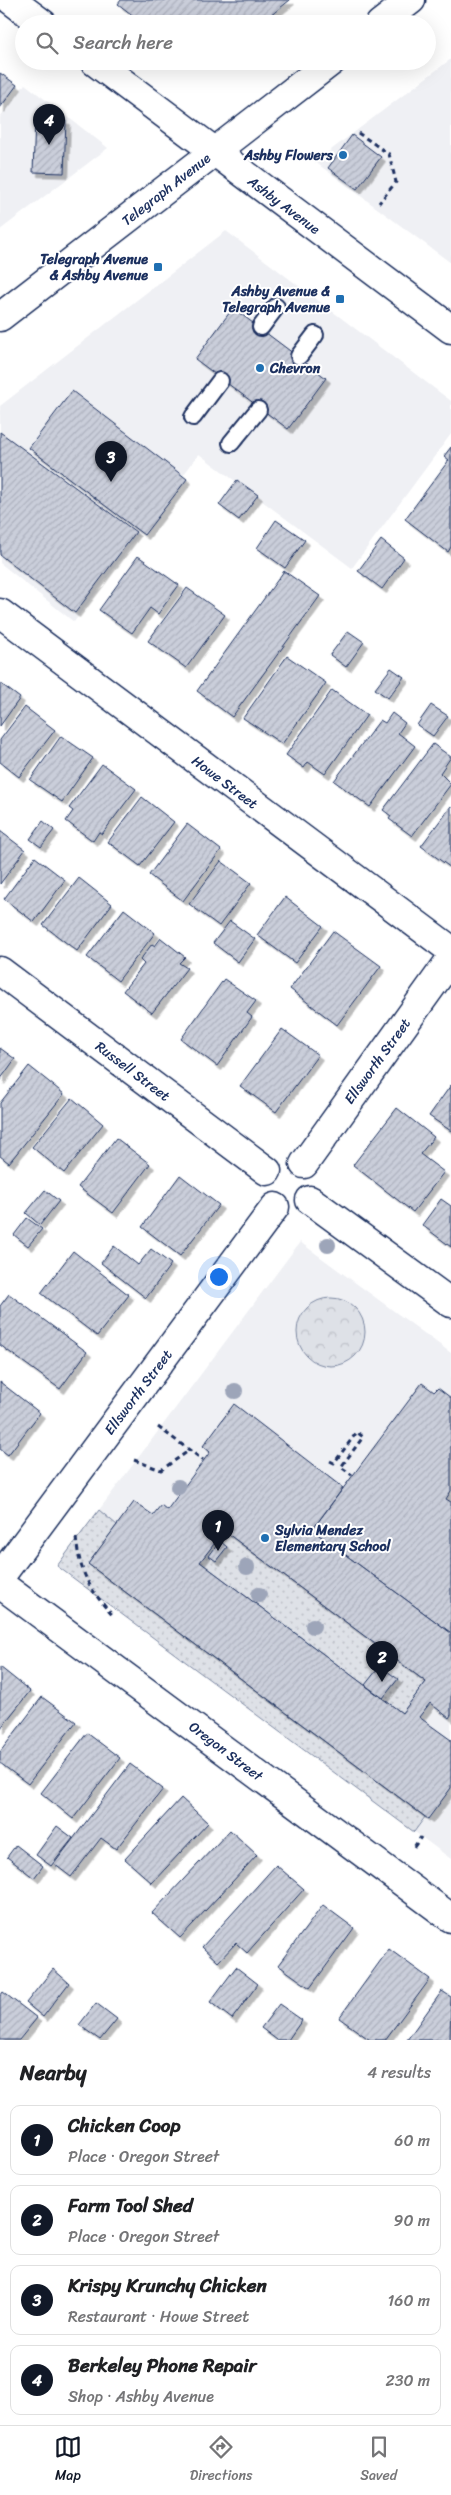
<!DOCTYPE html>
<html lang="en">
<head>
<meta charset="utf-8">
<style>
  :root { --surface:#fff; --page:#f6f6f6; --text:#202124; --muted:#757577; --line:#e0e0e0; --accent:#111827 }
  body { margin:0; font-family:Sriracha,sans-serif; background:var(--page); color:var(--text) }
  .you { position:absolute; left:218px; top:1276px; width:18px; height:18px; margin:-12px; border:4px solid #fff; border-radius:50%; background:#1a73e8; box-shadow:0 0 0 8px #1a73e833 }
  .badge { display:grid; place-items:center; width:32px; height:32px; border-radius:50%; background:var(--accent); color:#fff; font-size:16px; font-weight:700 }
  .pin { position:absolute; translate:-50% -41px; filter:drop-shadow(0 1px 2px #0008) }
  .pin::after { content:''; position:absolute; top:26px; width:18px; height:15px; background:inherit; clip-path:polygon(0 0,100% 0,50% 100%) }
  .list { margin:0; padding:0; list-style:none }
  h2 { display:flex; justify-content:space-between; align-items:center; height:65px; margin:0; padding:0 20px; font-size:21px }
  h2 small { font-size:16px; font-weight:400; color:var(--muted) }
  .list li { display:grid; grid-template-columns:32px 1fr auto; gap:15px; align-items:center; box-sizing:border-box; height:70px; margin:0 10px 10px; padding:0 10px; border:1px solid var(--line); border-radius:10px }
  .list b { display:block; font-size:19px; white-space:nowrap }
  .list p { margin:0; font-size:16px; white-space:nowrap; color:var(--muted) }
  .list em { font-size:16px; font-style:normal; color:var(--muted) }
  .icon { flex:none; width:28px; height:28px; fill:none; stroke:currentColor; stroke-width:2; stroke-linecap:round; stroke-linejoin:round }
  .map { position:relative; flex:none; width:451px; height:2040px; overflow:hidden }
  .search { position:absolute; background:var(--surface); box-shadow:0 5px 20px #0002; left:15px; right:15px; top:15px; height:55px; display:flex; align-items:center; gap:12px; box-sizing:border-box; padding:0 18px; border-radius:28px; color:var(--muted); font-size:19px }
  .sheet { height:385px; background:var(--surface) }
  nav { display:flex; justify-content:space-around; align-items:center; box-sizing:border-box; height:70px; border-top:1px solid var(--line); background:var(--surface); font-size:14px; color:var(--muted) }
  nav a { display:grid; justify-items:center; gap:2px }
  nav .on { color:var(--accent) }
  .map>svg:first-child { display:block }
</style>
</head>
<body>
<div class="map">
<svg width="451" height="2040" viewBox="0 0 451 2040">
  <defs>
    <pattern id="grass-dots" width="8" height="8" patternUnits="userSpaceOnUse" patternTransform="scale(1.25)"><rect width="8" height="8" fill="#dee1e7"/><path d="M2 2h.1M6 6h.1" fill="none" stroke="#bec1c9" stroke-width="1.8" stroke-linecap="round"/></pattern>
    <pattern id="park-crowns" width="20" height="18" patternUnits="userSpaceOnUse" patternTransform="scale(1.25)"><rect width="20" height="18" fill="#dee1e7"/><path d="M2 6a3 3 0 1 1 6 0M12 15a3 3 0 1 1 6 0" fill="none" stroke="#bec1c9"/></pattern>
    <pattern id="building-hatch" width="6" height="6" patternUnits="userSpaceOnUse" patternTransform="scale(1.25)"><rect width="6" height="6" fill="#caceda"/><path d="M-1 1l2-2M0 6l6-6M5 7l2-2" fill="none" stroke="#adb1be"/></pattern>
    <filter id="shadow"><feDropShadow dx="4.5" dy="4.5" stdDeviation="0" flood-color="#0004"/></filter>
  </defs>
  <rect width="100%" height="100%" fill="#fff"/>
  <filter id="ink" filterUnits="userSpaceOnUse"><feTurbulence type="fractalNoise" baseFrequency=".02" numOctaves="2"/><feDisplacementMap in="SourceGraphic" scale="10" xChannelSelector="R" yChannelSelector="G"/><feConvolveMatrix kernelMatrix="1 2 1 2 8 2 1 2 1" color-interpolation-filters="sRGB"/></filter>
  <g filter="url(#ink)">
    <g fill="#eff0f4">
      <polygon points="451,59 451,263 315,162"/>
      <polygon points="25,84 108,148 0,230 0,117"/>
      <polygon points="226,231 451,401 451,434 352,568 199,454 74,622 0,563 0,406"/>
      <polygon points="300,1242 451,1353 451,1859 57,1566"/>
    </g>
    <g fill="url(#grass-dots)" stroke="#7c88a2">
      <polygon points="99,1510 117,1525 88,1564 425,1817 414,1832 57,1566"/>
      <polygon points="224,1531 426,1682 402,1713 200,1562"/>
    </g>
    <circle fill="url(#park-crowns)" stroke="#7c88a2" cx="331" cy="1332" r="34"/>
    <g fill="url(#building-hatch)" stroke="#1b2f5e" fill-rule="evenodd" filter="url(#shadow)">
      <polygon points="121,0 290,0 260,24 144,24 118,4"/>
      <polygon points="0,73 17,85 0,108"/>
      <polygon points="35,119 66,120 64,173 33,172"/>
      <polygon points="352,135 381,157 357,189 328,168"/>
      <polygon points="233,308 326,378 288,429 195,359"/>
      <polygon points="72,391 187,479 144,535 29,448"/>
      <polygon points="0,432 136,532 75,613 0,555"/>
      <polygon points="451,447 451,547 448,552 405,519 449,460 444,456"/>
      <polygon points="237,480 258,495 239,520 219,505"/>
      <polygon points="276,520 305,540 285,568 257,548"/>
      <polygon points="381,540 404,558 382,589 358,571"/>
      <polygon points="138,556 179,585 158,614 150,608 132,633 99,610"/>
      <polygon points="284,571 320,596 232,717 197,691"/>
      <polygon points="187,588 225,615 186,668 148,641"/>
      <polygon points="348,631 364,642 346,667 330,655"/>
      <polygon points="287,656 326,683 282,744 243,718"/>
      <polygon points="391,668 404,677 388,698 375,689"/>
      <polygon points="0,683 20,698 0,726"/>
      <polygon points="332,690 367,715 325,774 308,762 304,768 286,755"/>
      <polygon points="431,705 448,716 433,736 417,725"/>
      <polygon points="25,707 55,730 19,777 0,762 0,740"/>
      <polygon points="392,713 405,723 398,733 415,746 370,807 334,781 380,720 385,723"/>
      <polygon points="61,736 93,758 62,802 30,780"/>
      <polygon points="433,744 451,757 440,773 451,784 412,836 389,819 391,816 383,810"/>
      <polygon points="102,764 136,789 102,834 99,832 93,841 66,821 73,811 69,808"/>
      <polygon points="142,797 174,822 140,866 108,842"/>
      <polygon points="451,806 451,868 421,846"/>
      <polygon points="43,821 54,830 41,847 30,839"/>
      <polygon points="187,824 221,850 183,901 149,875"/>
      <polygon points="0,831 25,850 0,884"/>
      <polygon points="35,857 65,880 34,922 4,899"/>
      <polygon points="221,861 251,883 219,926 189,904"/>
      <polygon points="79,878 112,904 77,951 43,925"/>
      <polygon points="285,897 323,926 295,963 257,935"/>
      <polygon points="124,909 155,933 118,981 87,957"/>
      <polygon points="230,921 255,939 238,962 213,943"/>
      <polygon points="333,931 381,966 337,1025 290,989"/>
      <polygon points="161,938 185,957 179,963 187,968 152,1013 123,991 144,964 140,960 152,944 155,946"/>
      <polygon points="224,979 256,1001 247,1013 252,1017 217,1066 181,1039"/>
      <polygon points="282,1029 318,1055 276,1112 240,1086"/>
      <polygon points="0,1048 15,1059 0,1080"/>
      <polygon points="29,1066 64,1094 9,1163 0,1156 0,1103"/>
      <polygon points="451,1085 451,1131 429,1116"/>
      <polygon points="72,1098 103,1124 64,1173 32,1147"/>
      <polygon points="397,1108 434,1137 420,1154 444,1172 413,1212 353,1165"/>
      <polygon points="116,1138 150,1164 113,1213 78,1187"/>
      <polygon points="180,1175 219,1205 180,1256 142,1227"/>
      <polygon points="45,1190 59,1201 40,1225 26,1213"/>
      <polygon points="441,1199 451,1206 451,1247 422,1225"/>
      <polygon points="27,1218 42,1229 28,1246 14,1235"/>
      <polygon points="114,1246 138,1265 151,1249 171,1264 146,1298 101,1263"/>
      <polygon points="73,1251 129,1295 97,1336 41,1293"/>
      <polygon points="9,1294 87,1352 60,1389 0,1345 0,1306"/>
      <polygon points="0,1382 40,1413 8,1455 0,1449"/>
      <polygon points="422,1383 434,1392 438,1388 451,1398 451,1491 446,1499 451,1502 451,1633 312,1530"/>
      <path d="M234,1404l109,84 -31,42 139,103v82l-2,3 -19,-15 -11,14 32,23v48l-23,31 -340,-255 46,-62 19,13 8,-10 6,5 43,-58 -7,-6zM224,1531l202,151 -24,31 -202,-151z"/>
      <polygon points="220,1541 227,1547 216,1561 209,1556"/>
      <polygon points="380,1666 398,1679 383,1698 365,1685"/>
      <polygon points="0,1667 30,1691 0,1729"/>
      <polygon points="42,1697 76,1722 28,1784 0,1763 0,1752"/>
      <polygon points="87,1733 120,1758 73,1819 41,1793"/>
      <polygon points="130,1764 163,1789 116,1849 101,1838 71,1877 54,1864"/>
      <polygon points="181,1798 208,1823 152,1883 125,1859"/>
      <polygon points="57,1826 73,1838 51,1866 36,1855"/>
      <polygon points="230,1830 257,1855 180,1938 152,1913"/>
      <polygon points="16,1845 43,1866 34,1878 7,1857"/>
      <polygon points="276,1865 304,1889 247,1953 236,1943 218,1962 202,1947"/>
      <polygon points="323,1905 354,1928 310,1988 278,1965"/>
      <polygon points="389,1949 430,1979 385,2040 370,2040 339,2018"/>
      <polygon points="236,1967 258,1984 232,2019 210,2002"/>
      <polygon points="53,1969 69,1983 43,2017 26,2003"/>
      <polygon points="442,1991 451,1997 450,2040 407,2040"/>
      <polygon points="3,1992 37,2018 19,2040 0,2040 0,1996"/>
      <polygon points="96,2003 117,2019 100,2040 79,2025"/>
      <polygon points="279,2004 302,2020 288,2040 277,2040 261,2028"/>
    </g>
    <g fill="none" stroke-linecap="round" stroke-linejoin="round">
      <defs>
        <g id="service">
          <polyline points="261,327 276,307"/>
          <polyline points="299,356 315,335"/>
          <polyline points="193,417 220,381"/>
          <polyline points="231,443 258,410"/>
        </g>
        <g id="minor">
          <polyline points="0,613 451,950"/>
          <polyline points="0,971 267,1171"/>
          <polyline points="304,1164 451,959"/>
          <polyline points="310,1200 451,1303"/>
          <polyline points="0,1577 275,1207"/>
          <polyline points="0,1584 451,1918"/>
        </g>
        <g id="secondary">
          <polyline points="380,24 411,0"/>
          <polyline points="0,317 332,61"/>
        </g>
        <g id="primary">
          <polyline points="11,0 43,24"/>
          <polyline points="94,61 451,329"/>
        </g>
      </defs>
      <use href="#service" stroke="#1b2f5e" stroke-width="20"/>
      <use href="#minor" stroke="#1b2f5e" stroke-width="31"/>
      <use href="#secondary" stroke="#1b2f5e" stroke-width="31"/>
      <use href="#primary" stroke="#1b2f5e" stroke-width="31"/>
      <g stroke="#1b2f5e" stroke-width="3" stroke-dasharray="5 4" stroke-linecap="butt">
        <polyline points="358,133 389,154 396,182 379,203"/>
        <polyline points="158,1427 203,1460"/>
        <polyline points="134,1460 161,1470 190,1450"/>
        <polyline points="330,1461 334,1463 357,1432 363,1437 341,1467 352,1475"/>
        <path d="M76,1538c4,36 14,52 38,79"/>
        <polyline points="414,1847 421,1837"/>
      </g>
      <use href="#service" stroke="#fff" stroke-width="16"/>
      <use href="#minor" stroke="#fff" stroke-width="28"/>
      <use href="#secondary" stroke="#fff" stroke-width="28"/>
      <use href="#primary" stroke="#fff" stroke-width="28"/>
    </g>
    <g fill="#9da5b9">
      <circle cx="328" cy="1245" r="8"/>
      <circle cx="235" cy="1391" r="8"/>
      <circle cx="178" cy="1487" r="8"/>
      <circle cx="247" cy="1567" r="8"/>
      <circle cx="259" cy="1595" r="8"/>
      <circle cx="313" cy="1626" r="8"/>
    </g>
  </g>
  <g fill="#1f6fb2" stroke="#fff" stroke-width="2">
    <circle cx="343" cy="155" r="5"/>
    <rect x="153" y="262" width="10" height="10" rx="2.5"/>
    <rect x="335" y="294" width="10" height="10" rx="2.5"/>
    <circle cx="260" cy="368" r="5"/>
    <circle cx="265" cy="1538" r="5"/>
  </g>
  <g text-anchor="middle" stroke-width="4" stroke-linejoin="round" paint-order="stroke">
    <g font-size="14" font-weight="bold" fill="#1b2f5e" stroke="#fff" text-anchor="end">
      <text x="333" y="160">Ashby Flowers</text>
      <text x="148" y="264">Telegraph Avenue<tspan x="148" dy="16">&amp; Ashby Avenue</tspan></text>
      <text x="330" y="296">Ashby Avenue &amp;<tspan x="330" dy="16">Telegraph Avenue</tspan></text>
      <text x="270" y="373" text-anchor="start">Chevron</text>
      <text x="275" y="1535" text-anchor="start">Sylvia Mendez<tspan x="275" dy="16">Elementary School</tspan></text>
    </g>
    <g font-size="14" fill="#1b2f5e" stroke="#fff">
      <text transform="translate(166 189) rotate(-38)" y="5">Telegraph Avenue</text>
      <text transform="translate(284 205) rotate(37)" y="5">Ashby Avenue</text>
      <text transform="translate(225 782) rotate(37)" y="5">Howe Street</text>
      <text transform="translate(377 1061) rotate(-54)" y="5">Ellsworth Street</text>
      <text transform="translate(133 1071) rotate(37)" y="5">Russell Street</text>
      <text transform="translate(138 1392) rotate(-53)" y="5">Ellsworth Street</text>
      <text transform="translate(226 1751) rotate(37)" y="5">Oregon Street</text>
    </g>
  </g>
</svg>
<div class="you"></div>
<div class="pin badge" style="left:218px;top:1551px">1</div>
<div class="pin badge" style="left:382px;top:1682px">2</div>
<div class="pin badge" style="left:111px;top:482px">3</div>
<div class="pin badge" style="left:49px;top:145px">4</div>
<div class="search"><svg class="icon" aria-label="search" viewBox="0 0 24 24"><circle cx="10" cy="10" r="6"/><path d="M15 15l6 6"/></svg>Search here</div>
</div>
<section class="sheet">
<h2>Nearby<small>4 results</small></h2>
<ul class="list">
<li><span class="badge">1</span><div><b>Chicken Coop</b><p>Place · Oregon Street</p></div><em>60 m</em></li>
<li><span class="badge">2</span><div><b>Farm Tool Shed</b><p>Place · Oregon Street</p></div><em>90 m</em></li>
<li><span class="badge">3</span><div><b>Krispy Krunchy Chicken</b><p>Restaurant · Howe Street</p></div><em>160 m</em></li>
<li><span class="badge">4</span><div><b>Berkeley Phone Repair</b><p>Shop · Ashby Avenue</p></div><em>230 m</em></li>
</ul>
</section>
<nav>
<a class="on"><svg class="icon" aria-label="map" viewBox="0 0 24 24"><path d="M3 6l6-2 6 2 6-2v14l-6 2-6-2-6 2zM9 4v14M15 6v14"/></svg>Map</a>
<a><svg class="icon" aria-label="directions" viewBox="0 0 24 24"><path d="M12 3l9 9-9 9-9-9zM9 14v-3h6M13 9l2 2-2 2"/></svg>Directions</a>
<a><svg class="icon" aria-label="saved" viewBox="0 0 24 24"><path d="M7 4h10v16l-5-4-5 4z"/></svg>Saved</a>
</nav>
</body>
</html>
